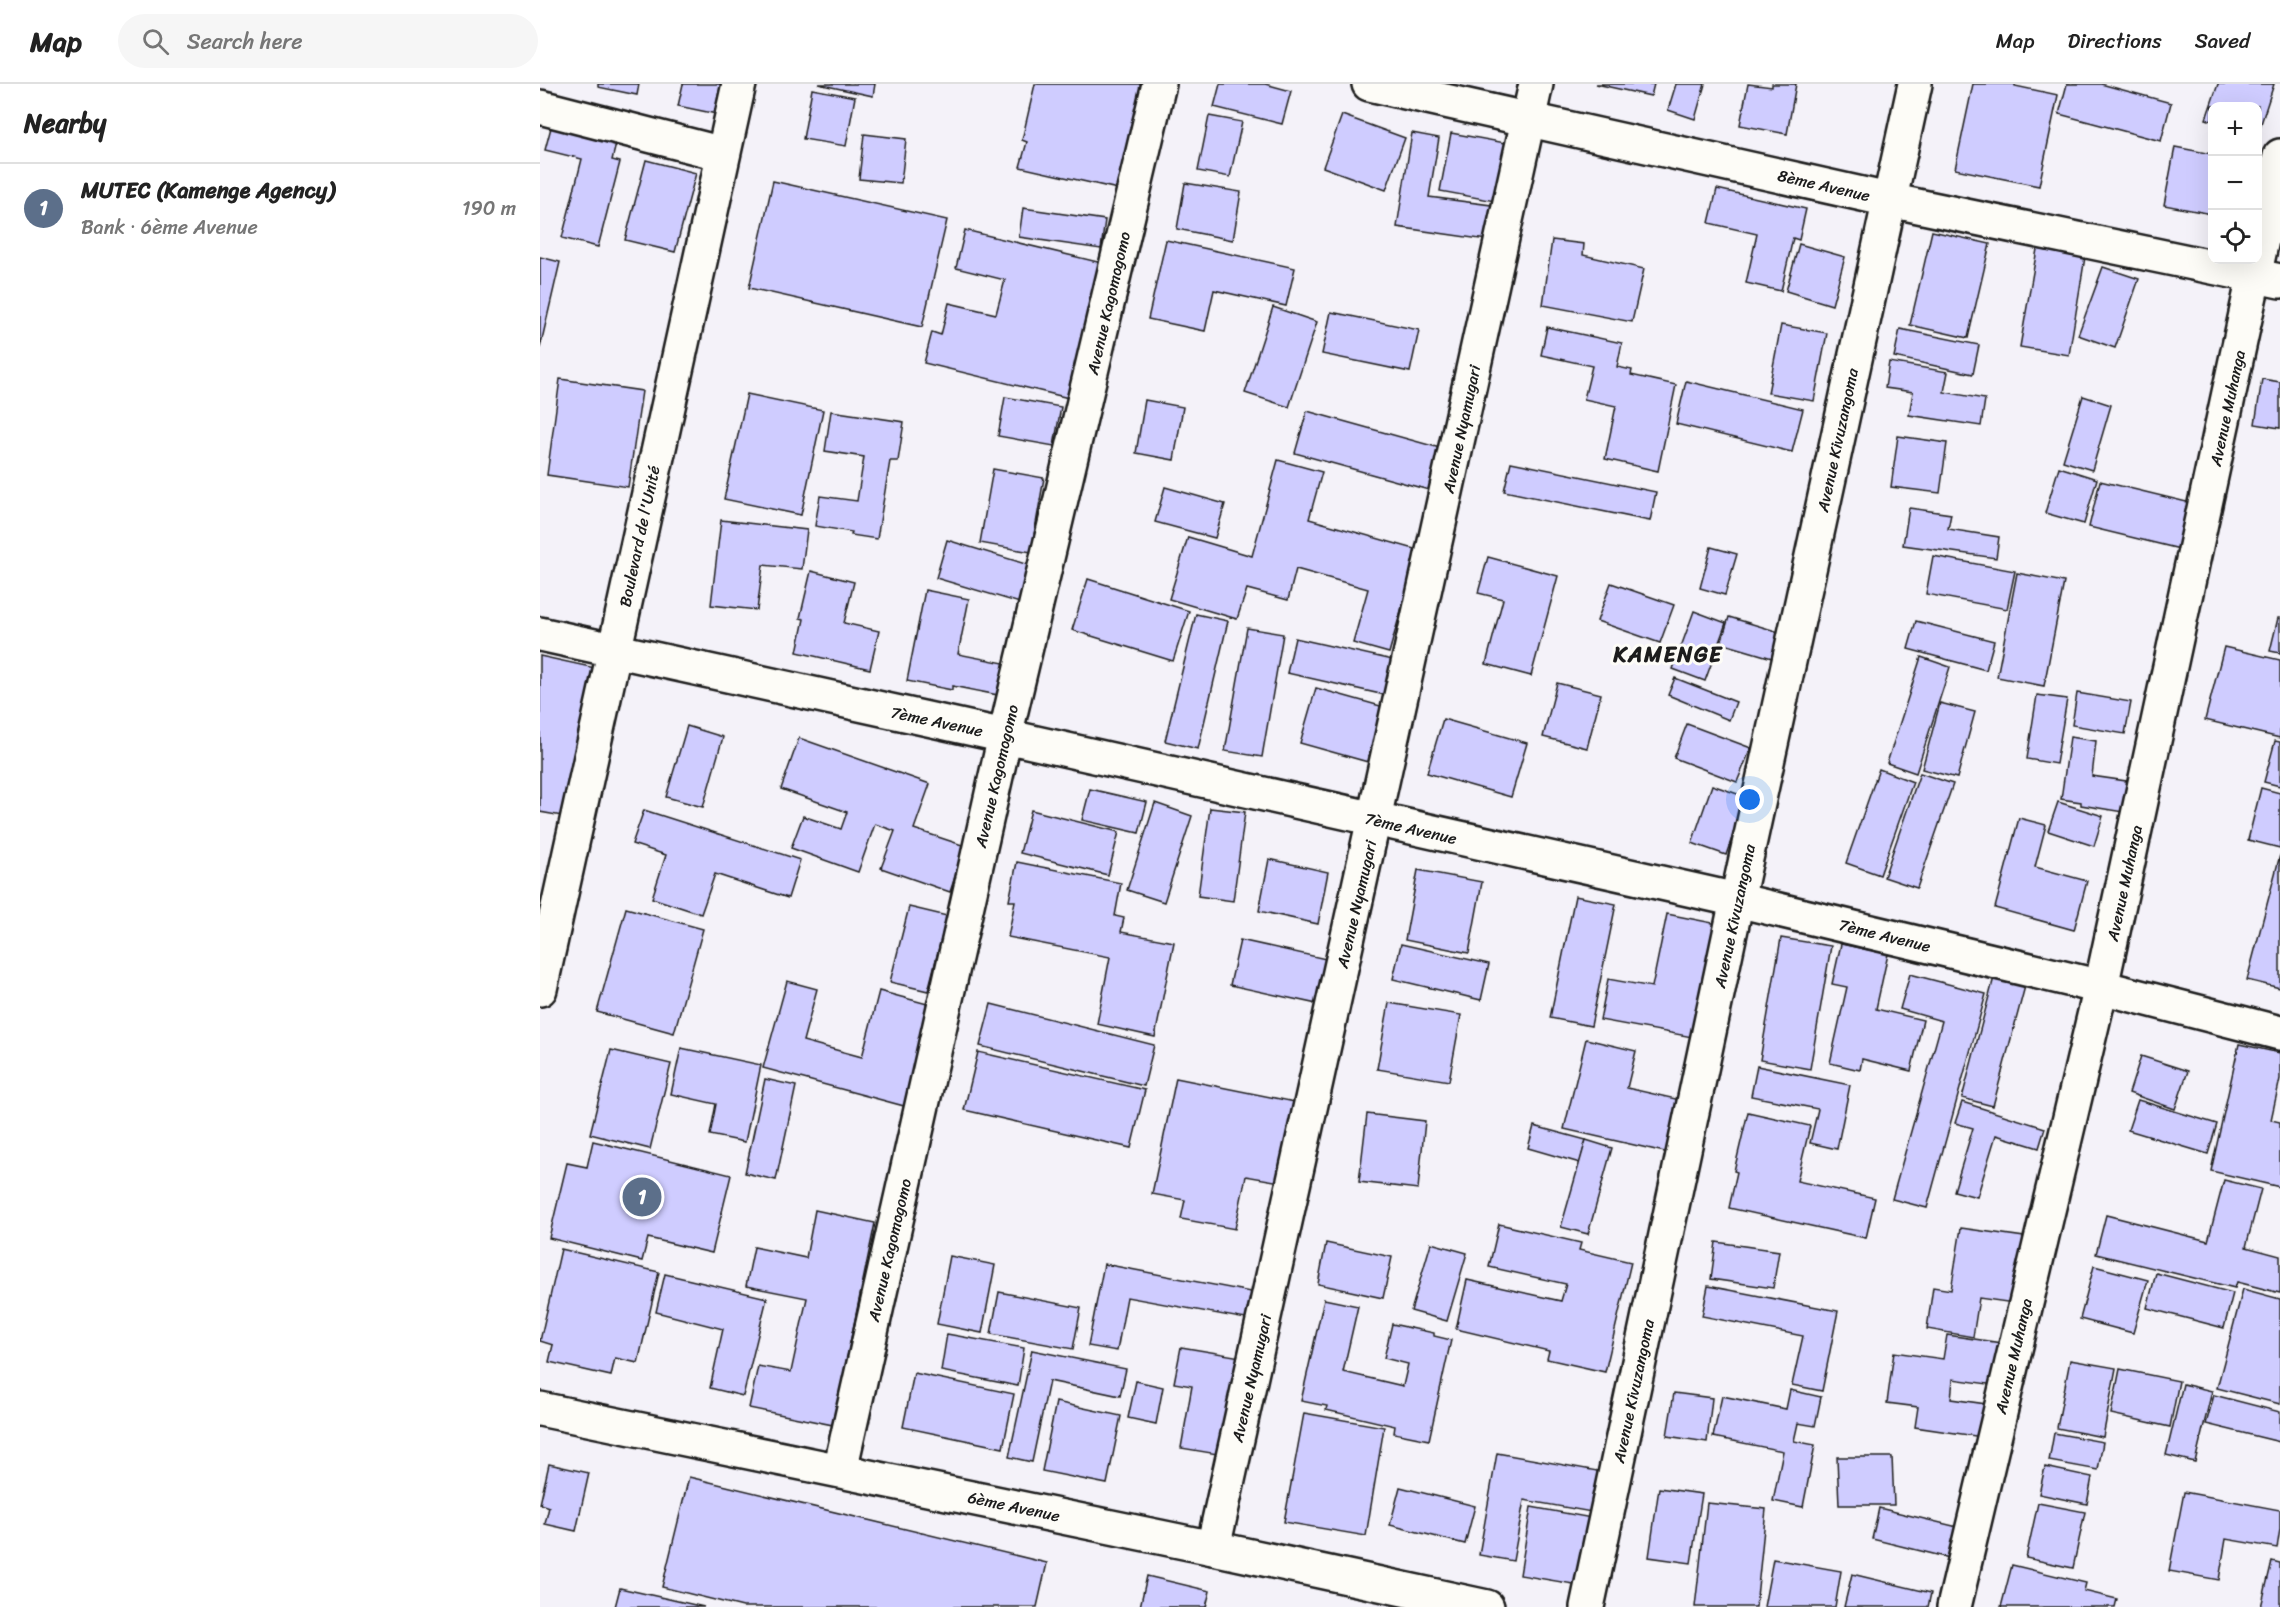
<!DOCTYPE html>
<html lang="en">
<head>
<meta charset="utf-8">
<style>
  :root { --surface:#fff; --page:#f6f6f6; --text:#222; --muted:#767676; --line:#e0e0e0; --accent:#d1495b }
  body { margin:0; font-family:Sriracha,sans-serif; background:var(--page); color:var(--text) }
  .controls { position:absolute; right:18px; top:18px; display:grid; overflow:hidden; border-radius:12px; box-shadow:0 6px 24px #0002 }
  .controls button { width:54px; height:54px; display:grid; place-items:center; padding:0; border:0; border-bottom:2px solid var(--line); background:var(--surface); color:var(--text); font:30px sans-serif }
  .you { position:absolute; left:1210px; top:716px; width:21px; height:21px; margin:-15px; border:4px solid #fff; border-radius:50%; background:#1a73e8; box-shadow:0 0 0 9px #1a73e833 }
  .badge { display:grid; place-items:center; width:39px; height:39px; border-radius:50%; background:var(--accent); color:#fff; font-size:20px; font-weight:700 }
  .pin { position:absolute; translate:-50% -50%; border:3px solid #fff; box-shadow:0 2px 6px #0006 }
  .list { margin:0; padding:0; list-style:none }
  h2 { display:flex; justify-content:space-between; align-items:center; height:78px; margin:0; padding:0 24px; font-size:26px }
  h2 small { font-size:20px; font-weight:400; color:var(--muted) }
  .list li { display:grid; grid-template-columns:39px 1fr auto; gap:18px; align-items:center; box-sizing:border-box; height:90px; padding:0 24px; border-top:2px solid var(--line) }
  .list b { display:block; font-size:22px; white-space:nowrap }
  .list p { margin:0; font-size:20px; white-space:nowrap; color:var(--muted) }
  .list em { font-size:20px; font-style:normal; color:var(--muted) }
  .icon { flex:none; width:33px; height:33px; fill:none; stroke:currentColor; stroke-width:2; stroke-linecap:round; stroke-linejoin:round }
  .map { position:relative; flex:none; width:1740px; height:1523px; overflow:hidden }
  header { display:flex; align-items:center; gap:36px; box-sizing:border-box; height:84px; padding:0 30px; background:var(--surface); border-bottom:2px solid var(--line) }
  header strong { font-size:28px }
  nav { display:flex; gap:33px; margin-inline-start:auto; font-size:21px }
  .search { width:420px; height:54px; background:var(--page); display:flex; align-items:center; gap:15px; box-sizing:border-box; padding:0 21px; border-radius:33px; color:var(--muted); font-size:22px }
  main { display:flex }
  aside { flex:1; background:var(--surface) }
  .map>svg:first-child { display:block }
</style>
</head>
<body>
<header>
<strong>Map</strong>
<div class="search"><svg class="icon" aria-label="search" viewBox="0 0 24 24"><circle cx="10" cy="10" r="6"/><path d="M15 15l6 6"/></svg>Search here</div>
<nav><a>Map</a><a>Directions</a><a>Saved</a></nav>
</header>
<main>
<aside>
<h2>Nearby<small></small></h2>
<ul class="list">
<li><span class="badge" style="background:#5c6f8a">1</span><div><b>MUTEC (Kamenge Agency)</b><p>Bank · 6ème Avenue</p></div><em>190 m</em></li>
</ul>
</aside>
<div class="map">
<svg width="1740" height="1523" viewBox="0 0 1740 1523">
  <rect width="100%" height="100%" fill="#f4f2f9"/>
  <filter id="ink" filterUnits="userSpaceOnUse"><feTurbulence type="fractalNoise" baseFrequency=".0167" numOctaves="2"/><feDisplacementMap in="SourceGraphic" scale="12" xChannelSelector="R" yChannelSelector="G"/><feConvolveMatrix kernelMatrix="1 2 1 2 8 2 1 2 1" color-interpolation-filters="sRGB"/></filter>
  <g filter="url(#ink)">
    <g fill="#cfccff" stroke="#1c1c1c" stroke-width="1.5">
      <polygon points="58,0 99,0 97,11 58,3"/>
      <polygon points="143,0 183,0 177,30 138,22"/>
      <polygon points="278,0 335,0 333,12"/>
      <polygon points="495,0 617,0 578,105 480,83 487,58 482,56"/>
      <polygon points="680,0 725,0 751,7 742,40 674,23"/>
      <polygon points="1056,0 1114,0 1111,12"/>
      <polygon points="1136,0 1165,0 1155,35 1128,26"/>
      <polygon points="1208,0 1232,3 1232,0 1256,0 1247,50 1200,41"/>
      <polygon points="1433,0 1475,0 1475,2 1518,11 1499,102 1415,85"/>
      <polygon points="1527,0 1561,0 1631,19 1621,57 1519,30"/>
      <polygon points="1678,0 1734,0 1718,49 1718,22 1672,22 1672,37 1666,35"/>
      <polygon points="272,5 315,13 306,62 263,55"/>
      <polygon points="802,31 865,54 846,106 783,83"/>
      <polygon points="669,32 702,38 690,93 658,87"/>
      <polygon points="13,36 78,52 72,76 80,78 58,163 22,154 42,75 5,66"/>
      <polygon points="872,49 899,54 889,113 959,122 954,157 857,143"/>
      <polygon points="911,49 971,60 960,118 900,107"/>
      <polygon points="324,50 366,55 361,99 319,95"/>
      <polygon points="1635,63 1672,70 1672,130 1624,121"/>
      <polygon points="106,76 156,89 135,168 85,156"/>
      <polygon points="1718,79 1726,80 1718,120"/>
      <polygon points="233,97 407,136 382,243 209,204"/>
      <polygon points="645,99 701,108 693,156 637,145"/>
      <polygon points="1177,105 1266,125 1259,156 1253,154 1241,207 1206,199 1217,150 1169,139"/>
      <polygon points="483,124 565,136 561,165 479,153"/>
      <polygon points="425,146 566,180 533,315 384,279 392,248 401,251 409,219 456,230 465,196 416,184"/>
      <polygon points="1392,147 1450,160 1428,254 1370,241"/>
      <polygon points="626,156 755,184 746,222 674,206 665,247 608,235"/>
      <polygon points="1012,156 1044,160 1043,171 1104,185 1092,238 1003,221"/>
      <polygon points="1259,160 1305,173 1292,221 1246,207"/>
      <polygon points="1497,165 1545,173 1529,271 1480,263"/>
      <polygon points="0,173 20,178 0,264"/>
      <polygon points="1563,183 1599,195 1575,264 1538,251"/>
      <polygon points="733,223 777,238 749,323 705,309"/>
      <polygon points="791,228 879,246 870,288 782,270"/>
      <polygon points="1241,241 1287,249 1274,317 1228,309"/>
      <polygon points="1007,243 1082,259 1077,283 1092,286 1091,291 1136,301 1118,387 1065,375 1076,322 1044,315 1052,282 1001,271"/>
      <polygon points="1360,245 1439,261 1433,290 1354,273"/>
      <polygon points="1349,278 1408,288 1404,308 1445,315 1441,342 1369,331 1373,308 1345,304"/>
      <polygon points="20,295 102,307 88,403 7,391"/>
      <polygon points="1722,295 1740,298 1740,344 1715,340"/>
      <polygon points="1146,297 1263,325 1252,368 1136,340"/>
      <polygon points="207,310 283,326 261,431 184,415"/>
      <polygon points="1543,312 1571,321 1552,386 1523,377"/>
      <polygon points="465,313 521,323 514,362 458,352"/>
      <polygon points="605,316 643,323 634,376 596,369"/>
      <polygon points="291,327 364,338 358,377 350,377 337,455 311,451 312,448 275,442 280,412 317,417 324,373 285,367"/>
      <polygon points="767,327 900,364 889,406 755,369"/>
      <polygon points="1358,352 1407,359 1400,409 1351,403"/>
      <polygon points="738,376 782,388 769,435 878,466 849,569 813,559 828,505 756,485 748,516 707,505 697,535 629,515 648,453 712,472"/>
      <polygon points="971,378 1116,408 1110,437 964,407"/>
      <polygon points="1519,383 1557,395 1544,440 1505,429"/>
      <polygon points="453,385 504,394 491,468 440,459"/>
      <polygon points="1560,397 1655,420 1644,466 1549,443"/>
      <polygon points="625,403 685,420 675,454 615,438"/>
      <polygon points="1369,424 1411,430 1408,445 1459,453 1456,474 1363,461"/>
      <polygon points="181,436 267,446 262,485 223,481 217,526 171,521"/>
      <polygon points="407,456 502,485 490,522 396,494"/>
      <polygon points="1171,463 1197,470 1185,511 1160,504"/>
      <polygon points="1393,472 1475,487 1467,525 1386,510"/>
      <polygon points="948,473 1018,492 991,592 946,580 963,515 938,509"/>
      <polygon points="271,487 314,498 304,539 339,547 330,585 257,568 264,535 260,534"/>
      <polygon points="1477,489 1524,498 1504,602 1457,593"/>
      <polygon points="548,495 649,527 633,577 532,546"/>
      <polygon points="1071,499 1134,521 1120,559 1057,537"/>
      <polygon points="385,506 429,515 418,570 464,579 458,611 412,602 412,606 367,597"/>
      <polygon points="1154,527 1186,539 1165,597 1133,585"/>
      <polygon points="656,530 688,537 658,665 625,657"/>
      <polygon points="1189,533 1239,548 1232,574 1181,559"/>
      <polygon points="1738,534 1740,534 1740,569 1730,567"/>
      <polygon points="1376,537 1454,557 1446,586 1368,565"/>
      <polygon points="707,544 743,550 722,673 685,667"/>
      <polygon points="755,554 853,576 845,611 747,589"/>
      <polygon points="1684,563 1740,576 1740,654 1665,636"/>
      <polygon points="0,572 55,584 22,732 0,728"/>
      <polygon points="1381,573 1410,583 1376,689 1347,679"/>
      <polygon points="1135,594 1196,618 1189,636 1128,611"/>
      <polygon points="1017,599 1061,610 1047,664 1003,653"/>
      <polygon points="776,604 844,623 828,678 760,659"/>
      <polygon points="1537,609 1591,618 1585,650 1532,641"/>
      <polygon points="1497,611 1527,615 1516,680 1487,675"/>
      <polygon points="1400,619 1435,628 1417,694 1382,685"/>
      <polygon points="903,635 987,659 971,713 887,689"/>
      <polygon points="1147,640 1211,664 1197,698 1134,674"/>
      <polygon points="147,642 183,653 163,723 126,713"/>
      <polygon points="1530,653 1556,657 1552,692 1593,698 1589,729 1541,721 1541,718 1521,715"/>
      <polygon points="259,654 390,700 374,745 425,762 410,808 341,784 355,747 335,740 318,788 251,764 263,732 301,745 307,728 241,705"/>
      <polygon points="1735,657 1740,658 1740,702 1724,698"/>
      <polygon points="1339,685 1373,698 1340,791 1306,779"/>
      <polygon points="1380,689 1413,700 1377,804 1344,793"/>
      <polygon points="1172,701 1206,713 1186,771 1152,759"/>
      <polygon points="1721,704 1740,709 1740,764 1708,756"/>
      <polygon points="550,705 607,718 599,749 542,736"/>
      <polygon points="1518,718 1563,732 1554,762 1508,747"/>
      <polygon points="615,719 652,732 624,818 587,806"/>
      <polygon points="670,724 705,728 693,817 658,812"/>
      <polygon points="104,726 260,776 248,814 175,790 161,830 112,814 126,771 92,760"/>
      <polygon points="491,726 579,748 568,791 480,769"/>
      <polygon points="1479,734 1506,741 1495,783 1547,797 1534,846 1455,824"/>
      <polygon points="1740,771 1740,904 1707,896"/>
      <polygon points="729,775 788,788 778,840 719,827"/>
      <polygon points="477,778 581,799 575,832 584,834 581,848 634,858 615,953 557,940 570,873 468,853 475,817 469,817"/>
      <polygon points="878,786 942,798 929,869 865,856"/>
      <polygon points="1035,812 1076,820 1051,942 1010,934"/>
      <polygon points="369,823 407,832 388,907 350,898"/>
      <polygon points="86,824 163,845 134,949 57,928"/>
      <polygon points="1127,830 1183,841 1152,953 1060,936 1068,895 1112,903"/>
      <polygon points="1241,854 1291,862 1270,985 1220,976"/>
      <polygon points="700,856 786,875 777,920 690,901"/>
      <polygon points="861,860 949,880 941,916 853,895"/>
      <polygon points="1301,860 1348,870 1336,925 1383,936 1371,987 1322,975 1320,986 1290,979 1307,903 1292,900"/>
      <polygon points="1457,882 1488,891 1453,1022 1422,1014"/>
      <polygon points="1370,890 1446,910 1387,1124 1352,1115 1402,937 1360,925"/>
      <polygon points="247,897 277,905 263,957 322,973 339,907 391,921 364,1022 223,984"/>
      <polygon points="849,919 921,931 909,997 837,985"/>
      <polygon points="451,920 614,961 604,1002 440,962"/>
      <polygon points="1046,955 1096,967 1087,1004 1149,1018 1138,1071 1024,1045"/>
      <polygon points="1699,960 1740,969 1740,995 1731,1036 1740,1038 1740,1103 1671,1087"/>
      <polygon points="141,964 221,981 205,1058 170,1051 176,1020 131,1010"/>
      <polygon points="71,966 131,980 110,1065 50,1050"/>
      <polygon points="438,968 605,1006 591,1064 424,1026"/>
      <polygon points="1601,972 1648,987 1635,1025 1589,1009"/>
      <polygon points="1217,982 1310,1001 1297,1065 1270,1059 1278,1025 1211,1012"/>
      <polygon points="636,994 755,1018 740,1098 706,1092 695,1145 641,1135 645,1116 612,1110"/>
      <polygon points="225,995 256,1002 236,1096 205,1089"/>
      <polygon points="1598,1016 1677,1040 1668,1070 1588,1046"/>
      <polygon points="1422,1018 1505,1044 1499,1064 1456,1051 1437,1113 1414,1107 1433,1044 1415,1039"/>
      <polygon points="1208,1028 1270,1042 1257,1097 1335,1114 1326,1154 1189,1124 1197,1088 1194,1087"/>
      <polygon points="827,1030 885,1037 878,1105 819,1098"/>
      <polygon points="994,1042 1046,1056 1040,1079 988,1064"/>
      <polygon points="1046,1056 1072,1064 1048,1150 1021,1143"/>
      <polygon points="53,1057 191,1091 172,1169 108,1154 102,1177 9,1154 27,1079 47,1083"/>
      <polygon points="1684,1096 1721,1105 1706,1163 1740,1172 1740,1209 1697,1198 1695,1204 1556,1170 1566,1131 1668,1157"/>
      <polygon points="275,1126 335,1139 293,1341 209,1324 218,1282 251,1288 267,1214 206,1202 214,1163 266,1174"/>
      <polygon points="959,1140 1041,1159 1039,1166 1091,1178 1065,1288 1007,1275 1009,1267 916,1245 927,1196 1021,1217 1026,1200 949,1183"/>
      <polygon points="1421,1144 1491,1154 1481,1220 1439,1214 1433,1253 1387,1245 1393,1203 1411,1206"/>
      <polygon points="1176,1158 1239,1167 1233,1204 1171,1195"/>
      <polygon points="786,1159 852,1173 843,1214 778,1200"/>
      <polygon points="891,1159 927,1169 907,1237 871,1227"/>
      <polygon points="21,1165 119,1188 98,1279 75,1274 71,1292 9,1278 13,1261 0,1257"/>
      <polygon points="410,1172 455,1181 442,1249 397,1240"/>
      <polygon points="564,1180 716,1209 711,1236 587,1213 577,1267 548,1262"/>
      <polygon points="1554,1182 1608,1196 1593,1249 1540,1235"/>
      <polygon points="1616,1189 1693,1209 1684,1244 1607,1224"/>
      <polygon points="125,1190 227,1214 203,1312 170,1304 183,1245 116,1228"/>
      <polygon points="1168,1202 1298,1227 1282,1307 1252,1301 1263,1252 1162,1232"/>
      <polygon points="1703,1205 1740,1215 1740,1320 1677,1304"/>
      <polygon points="459,1208 541,1224 533,1265 451,1250"/>
      <polygon points="784,1215 818,1222 803,1288 863,1302 868,1280 844,1274 852,1240 894,1249 894,1252 911,1256 889,1356 854,1349 855,1342 786,1326 787,1322 761,1317"/>
      <polygon points="407,1250 484,1264 478,1302 401,1287"/>
      <polygon points="1407,1251 1468,1260 1462,1302 1413,1295 1411,1315 1446,1320 1442,1353 1375,1343 1378,1323 1347,1319 1354,1268 1403,1275"/>
      <polygon points="641,1263 707,1274 689,1372 641,1364 652,1302 634,1299"/>
      <polygon points="492,1266 586,1285 580,1312 509,1297 492,1378 469,1373"/>
      <polygon points="1530,1276 1576,1284 1563,1353 1517,1344"/>
      <polygon points="1580,1285 1639,1297 1630,1343 1571,1330"/>
      <polygon points="374,1289 474,1310 463,1364 363,1343"/>
      <polygon points="596,1297 623,1303 616,1340 588,1334"/>
      <polygon points="1643,1300 1672,1307 1655,1378 1626,1371"/>
      <polygon points="1250,1306 1281,1313 1275,1342 1258,1339 1254,1357 1275,1361 1263,1423 1233,1417 1243,1367 1173,1353 1182,1312 1246,1325"/>
      <polygon points="1134,1309 1172,1314 1167,1358 1127,1352"/>
      <polygon points="1674,1311 1740,1328 1740,1358 1666,1340"/>
      <polygon points="516,1318 581,1332 567,1400 502,1387"/>
      <polygon points="764,1329 844,1343 826,1452 744,1438"/>
      <polygon points="1514,1349 1563,1358 1558,1386 1509,1377"/>
      <polygon points="957,1369 1063,1388 1057,1429 984,1416 973,1477 939,1471"/>
      <polygon points="1297,1373 1352,1373 1354,1421 1299,1421"/>
      <polygon points="9,1380 49,1389 36,1447 5,1440 9,1423 0,1420"/>
      <polygon points="1505,1383 1552,1393 1547,1420 1499,1410"/>
      <polygon points="149,1393 507,1479 497,1523 203,1523 122,1503"/>
      <polygon points="860,1403 935,1422 925,1460 850,1441"/>
      <polygon points="1119,1404 1162,1410 1151,1479 1109,1473"/>
      <polygon points="1644,1408 1740,1426 1740,1445 1737,1464 1686,1455 1679,1496 1629,1487"/>
      <polygon points="1167,1419 1226,1425 1216,1523 1155,1523"/>
      <polygon points="1498,1419 1545,1428 1533,1484 1486,1474"/>
      <polygon points="991,1423 1052,1434 1039,1501 980,1491"/>
      <polygon points="1339,1424 1430,1446 1422,1477 1332,1455"/>
      <polygon points="1233,1475 1301,1487 1295,1523 1224,1523"/>
      <polygon points="1732,1477 1740,1479 1740,1523 1721,1523"/>
      <polygon points="1472,1481 1546,1499 1544,1507 1577,1515 1575,1523 1461,1523"/>
      <polygon points="1312,1490 1391,1509 1388,1523 1304,1523"/>
      <polygon points="607,1492 670,1507 666,1523 600,1523"/>
      <polygon points="80,1504 164,1523 75,1523"/>
    </g>
    <g fill="none" stroke-linecap="round" stroke-linejoin="round">
      <defs>
        <g id="minor">
          <polyline points="829,0 1349,116 1740,197"/>
          <polyline points="0,23 183,70"/>
          <polyline points="0,550 465,652 1197,816 1561,903 1740,949"/>
          <polyline points="0,905 199,0"/>
          <polyline points="0,1325 673,1464 947,1523"/>
          <polyline points="300,1386 465,652 619,0"/>
          <polyline points="673,1464 996,0"/>
          <polyline points="1047,1523 1197,816 1375,0"/>
          <polyline points="1414,1523 1561,903 1740,72"/>
        </g>
      </defs>
      <use href="#minor" stroke="#1c1c1c" stroke-width="38"/>
      <use href="#minor" stroke="#fdfcf7" stroke-width="33"/>
    </g>
  </g>
  <g text-anchor="middle" stroke-width="6" stroke-linejoin="round" paint-order="stroke">
    <g font-size="16" fill="#1c1c1c" stroke="#fdfcf7">
      <text transform="translate(1284 101) rotate(13)" y="6">8ème Avenue</text>
      <text transform="translate(568 219) rotate(-77)" y="6">Avenue Kagomogomo</text>
      <text transform="translate(1687 324) rotate(-78)" y="6">Avenue Muhanga</text>
      <text transform="translate(921 345) rotate(-78)" y="6">Avenue Nyamugari</text>
      <text transform="translate(1297 356) rotate(-78)" y="6">Avenue Kivuzangoma</text>
      <text transform="translate(99 452) rotate(-78)" y="6">Boulevard de l'Unité</text>
      <text transform="translate(397 637) rotate(12)" y="6">7ème Avenue</text>
      <text transform="translate(456 692) rotate(-77)" y="6">Avenue Kagomogomo</text>
      <text transform="translate(871 744) rotate(13)" y="6">7ème Avenue</text>
      <text transform="translate(1584 799) rotate(-78)" y="6">Avenue Muhanga</text>
      <text transform="translate(816 820) rotate(-77)" y="6">Avenue Nyamugari</text>
      <text transform="translate(1194 832) rotate(-78)" y="6">Avenue Kivuzangoma</text>
      <text transform="translate(1345 851) rotate(14)" y="6">7ème Avenue</text>
      <text transform="translate(349 1166) rotate(-77)" y="6">Avenue Kagomogomo</text>
      <text transform="translate(1473 1272) rotate(-77)" y="6">Avenue Muhanga</text>
      <text transform="translate(711 1294) rotate(-77)" y="6">Avenue Nyamugari</text>
      <text transform="translate(1093 1307) rotate(-78)" y="6">Avenue Kivuzangoma</text>
      <text transform="translate(474 1422) rotate(12)" y="6">6ème Avenue</text>
    </g>
    <g font-size="22" font-weight="bold" letter-spacing="1.5" fill="#1c1c1c" stroke="#fdfcf7">
      <text x="1128" y="578">KAMENGE</text>
    </g>
  </g>
</svg>
<div class="controls">
<button>+</button>
<button>−</button>
<button><svg class="icon" aria-label="locate" viewBox="0 0 24 24"><circle cx="12" cy="12" r="6"/><path d="M12 2v4M12 18v4M2 12h4M18 12h4"/></svg></button>
</div>
<div class="you"></div>
<div class="pin badge" style="left:102px;top:1113px;background:#5c6f8a">1</div>
</div>
</main>
</body>
</html>
